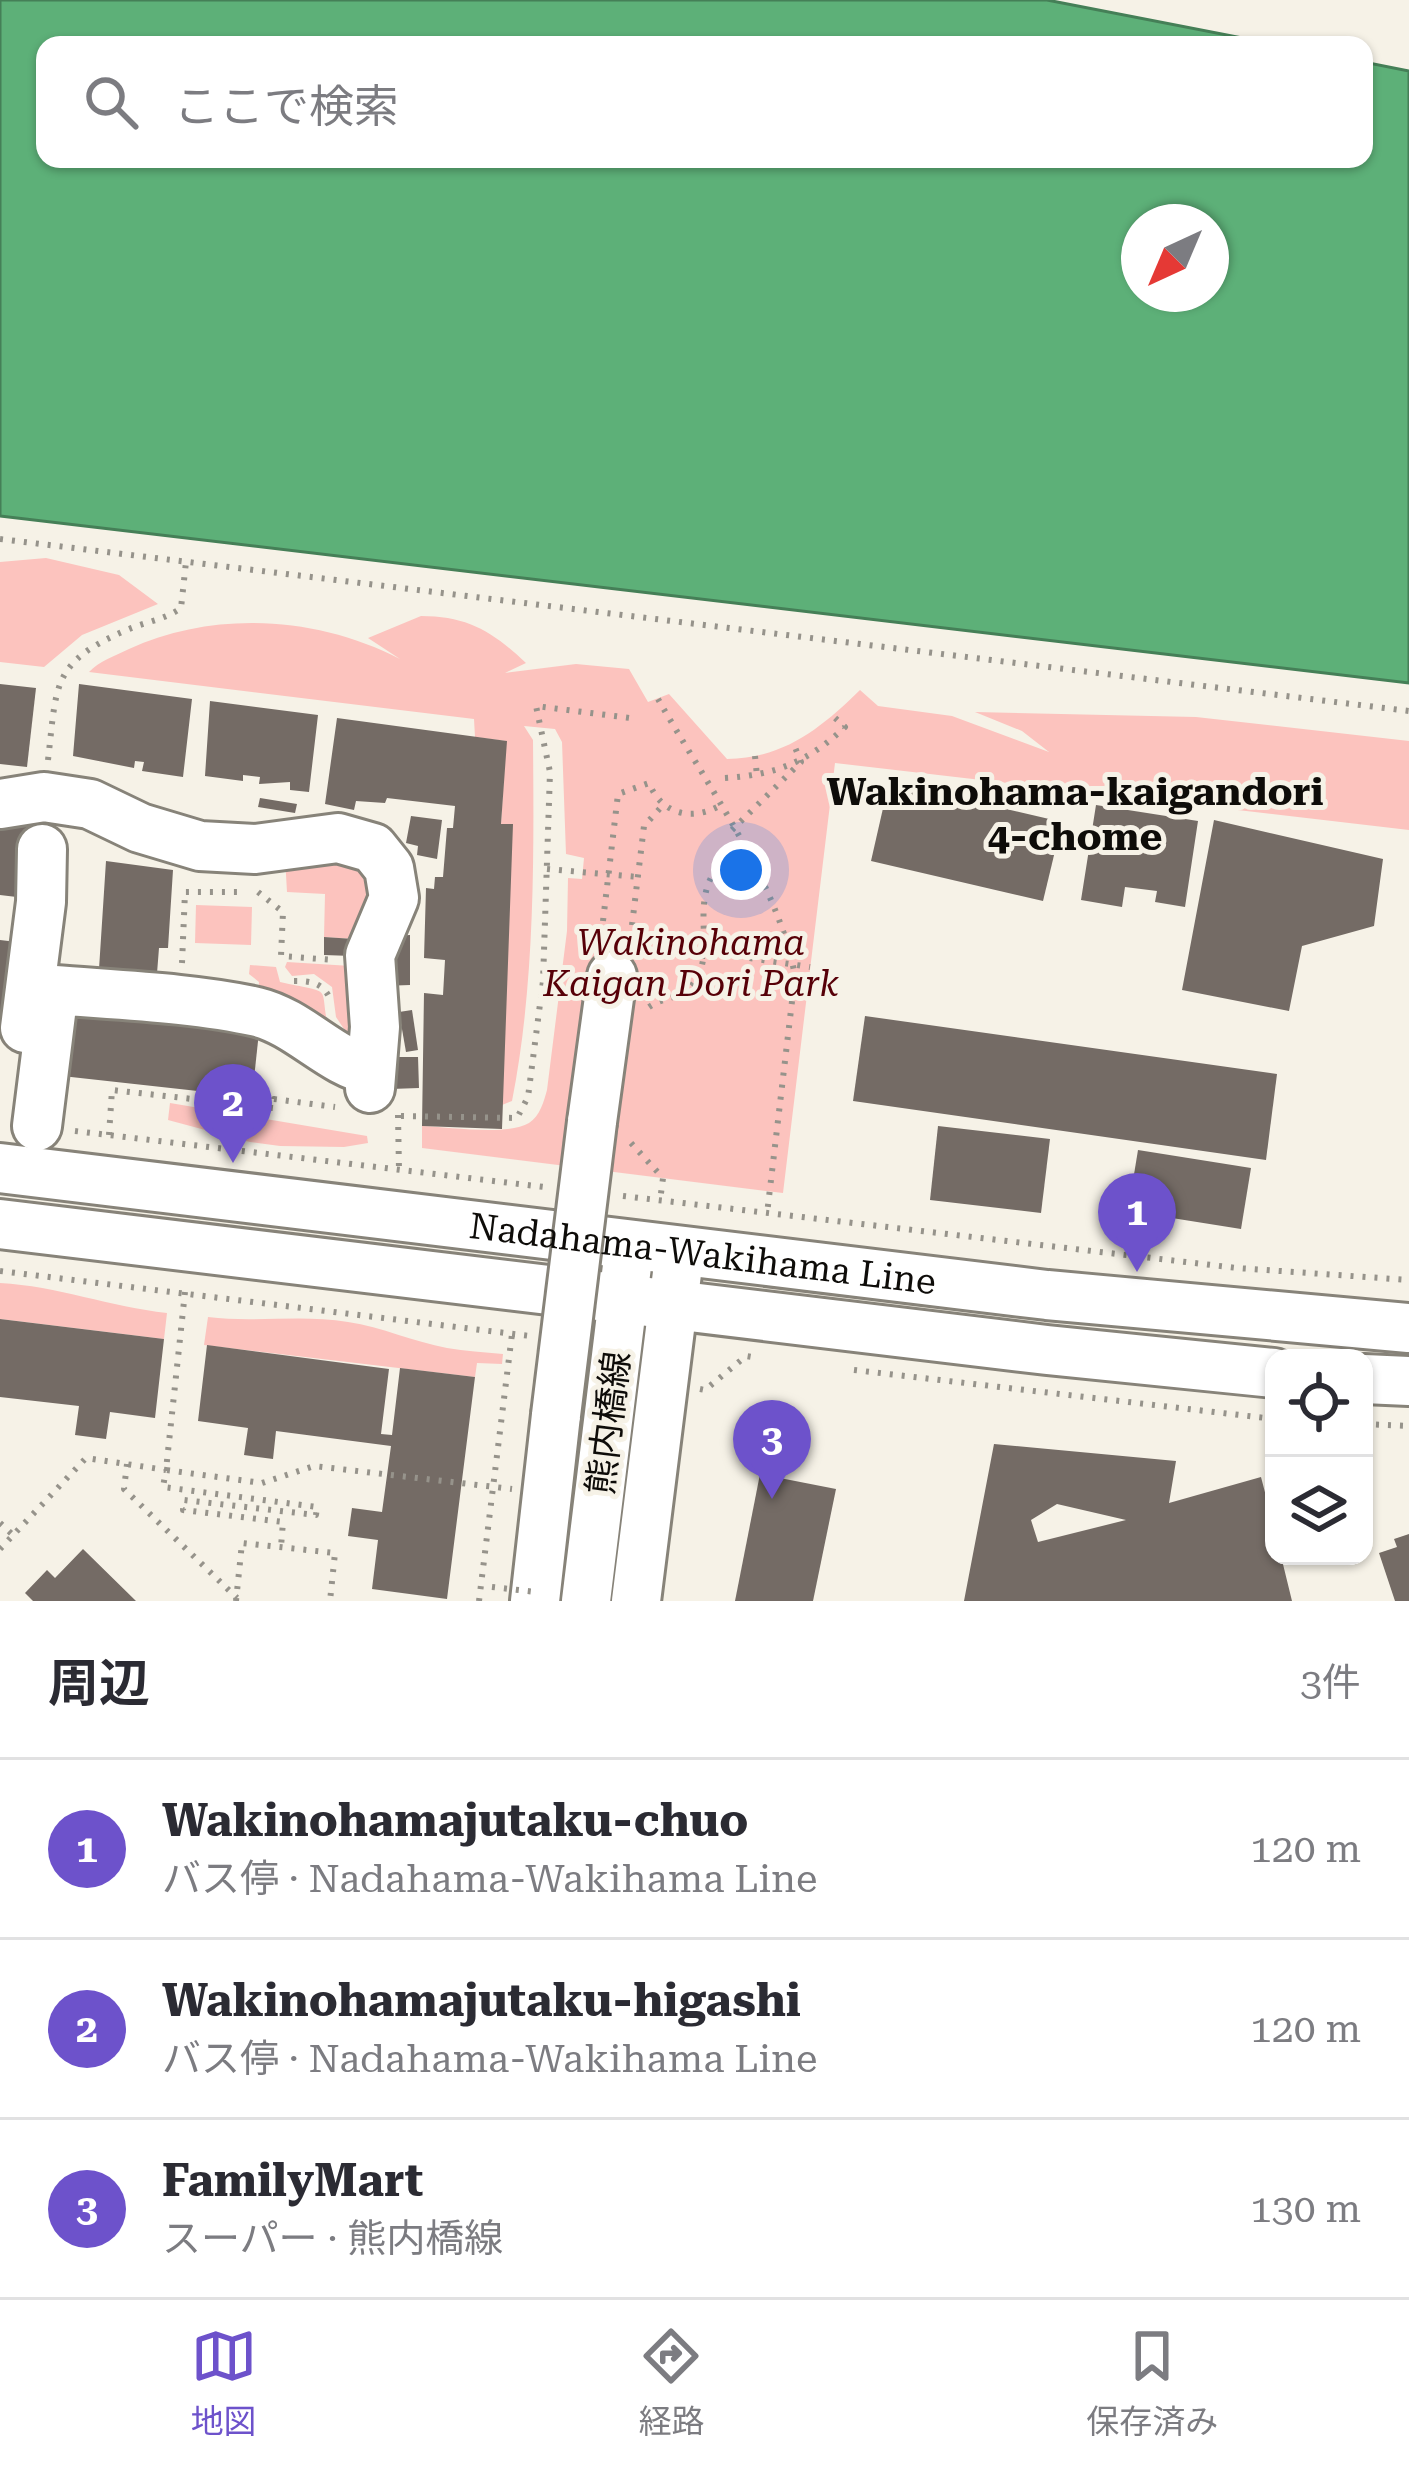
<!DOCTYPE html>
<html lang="ja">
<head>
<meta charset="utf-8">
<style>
  :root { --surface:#fff; --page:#f2f2f3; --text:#2b2b33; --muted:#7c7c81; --line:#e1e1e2; --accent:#6d52cb }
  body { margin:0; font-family:"Roboto Serif","Noto Sans JP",serif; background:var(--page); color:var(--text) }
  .controls { position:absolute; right:36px; bottom:36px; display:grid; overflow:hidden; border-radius:24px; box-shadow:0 3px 9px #0004 }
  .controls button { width:108px; height:108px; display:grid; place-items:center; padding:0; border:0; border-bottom:3px solid var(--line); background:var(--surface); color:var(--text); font:60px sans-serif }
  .compass { position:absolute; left:1121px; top:204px; width:108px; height:108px; border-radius:50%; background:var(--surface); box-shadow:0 3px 9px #0004; rotate:224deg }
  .you { position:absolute; left:741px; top:870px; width:42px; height:42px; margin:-30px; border:9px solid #fff; border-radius:50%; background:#1a73e8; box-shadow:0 0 0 18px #1a73e833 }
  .badge { display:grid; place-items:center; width:78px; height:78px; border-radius:50%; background:var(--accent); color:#fff; font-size:39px; font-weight:700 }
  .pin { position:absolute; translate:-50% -99px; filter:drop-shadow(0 3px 6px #0008) }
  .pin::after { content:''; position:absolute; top:63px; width:42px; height:36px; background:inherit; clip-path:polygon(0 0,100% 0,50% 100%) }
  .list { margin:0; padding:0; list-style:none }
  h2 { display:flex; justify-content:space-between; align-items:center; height:156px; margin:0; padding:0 48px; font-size:51px }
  h2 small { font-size:39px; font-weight:400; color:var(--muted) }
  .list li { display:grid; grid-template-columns:78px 1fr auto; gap:36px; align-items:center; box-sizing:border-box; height:180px; padding:0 48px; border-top:3px solid var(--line) }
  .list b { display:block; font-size:45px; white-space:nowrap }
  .list p { margin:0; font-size:39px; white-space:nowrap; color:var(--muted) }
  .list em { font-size:39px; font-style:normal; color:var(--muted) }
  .icon { flex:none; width:66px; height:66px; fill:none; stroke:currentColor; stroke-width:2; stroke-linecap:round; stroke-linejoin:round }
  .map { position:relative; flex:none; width:1409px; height:1601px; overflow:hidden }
  .search { position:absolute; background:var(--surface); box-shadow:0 3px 9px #0004; left:36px; right:36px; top:36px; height:132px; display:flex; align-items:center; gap:30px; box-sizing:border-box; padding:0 42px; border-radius:24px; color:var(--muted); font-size:45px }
  .sheet { height:696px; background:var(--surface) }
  nav { display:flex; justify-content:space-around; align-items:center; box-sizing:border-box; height:168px; border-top:3px solid var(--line); background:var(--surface); font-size:33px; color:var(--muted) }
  nav a { display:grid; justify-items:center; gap:6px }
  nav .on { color:var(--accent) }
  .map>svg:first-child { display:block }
</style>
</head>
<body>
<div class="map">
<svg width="1409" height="1601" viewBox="0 0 1409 1601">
  <rect width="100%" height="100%" fill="#f6f2e7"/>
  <g fill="#fcc3be">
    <polygon points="46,558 119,575 158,604 82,635 44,667 0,662 0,562"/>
    <path d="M421,616c47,0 72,16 105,47l-21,10 71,-9 53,5 19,33 21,-8 58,65c58,-1 94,-31 133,-69l18,16 74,10 97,36 -27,-21 -47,-19 221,5 213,24v89l-574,-67 -52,430 -361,-45v-22c26,1 86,10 107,-3 11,-7 15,-22 18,-33l20,-159 1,-53 14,1 2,-21 -18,-4 -4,-112 -7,-13 -31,-3 9,14c1,120 2,244 -21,361l-10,4 10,-281h-11l5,-83 -31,-4 -1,-18 -385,-47c10,-11 26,-16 40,-23 85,-39 188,-33 271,10l-32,-21z"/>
    <polygon points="340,847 374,882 354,939 324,937 325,894 287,892 285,857"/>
    <polygon points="196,905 252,907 251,945 195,943"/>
    <polygon points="287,962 351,966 352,1041 336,1017 332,987 314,974 292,976 285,967"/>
    <path d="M250,965l26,2 4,15c58,13 37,0 50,53l-72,-39 1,-14 -10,-8z"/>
    <polygon points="170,1103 367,1136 368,1143 344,1147 280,1146 250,1142 168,1120"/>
    <path d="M0,1283c57,3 111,24 167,30l-3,26 -164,-20z"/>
    <path d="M208,1317c46,6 93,-3 140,5 34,5 66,20 99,26 18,3 37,4 56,6l-1,10 -25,-1 -2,14 -271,-32z"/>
  </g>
  <path fill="#5db078" stroke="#457f57" stroke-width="3" fill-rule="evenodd" d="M0,0h1047l231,45h-1233v114h1319v-97l45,9v612l-1409,-167zM1139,222h72v72h-72z"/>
  <g fill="#746b65" fill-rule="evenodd">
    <polygon points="0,684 36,688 27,767 0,764"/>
    <polygon points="79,684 192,699 183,777 142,771 144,762 135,761 134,768 73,756"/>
    <polygon points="210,701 318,715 309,792 290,790 290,782 259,784 260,777 243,775 243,781 205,776"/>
    <polygon points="337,718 507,741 501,824 513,824 502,1129 422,1126 424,993 443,995 445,960 424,958 426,888 434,889 435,877 443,877 447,828 453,828 455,806 387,798 385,803 356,801 354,810 325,804"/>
    <polygon points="889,782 1062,822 1043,901 871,861"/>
    <polygon points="260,798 297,804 295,813 258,807"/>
    <polygon points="1096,805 1198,821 1185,907 1155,902 1157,891 1125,887 1122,907 1081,900"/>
    <polygon points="411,816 442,820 437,859 417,855 418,846 406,843"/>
    <polygon points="1214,820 1383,859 1374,926 1302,946 1289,1011 1182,990"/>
    <polygon points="30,823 25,850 25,898 0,895 0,824"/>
    <polygon points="106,861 173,870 168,948 159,948 156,986 114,984 115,970 99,969"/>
    <polygon points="410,935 410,985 382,986 391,936"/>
    <polygon points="324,937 354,939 352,956 324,955"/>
    <polygon points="0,940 25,943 3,1038 0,1038"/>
    <polygon points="412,1010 418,1050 406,1052 399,1012"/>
    <polygon points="69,1011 259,1032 252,1097 62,1076"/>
    <polygon points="865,1016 1277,1074 1266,1160 853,1101"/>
    <polygon points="391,1057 418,1057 419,1088 391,1089"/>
    <polygon points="938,1126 1050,1139 1041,1213 930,1200"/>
    <polygon points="1138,1150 1251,1168 1241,1229 1128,1211"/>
    <polygon points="0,1319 164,1339 155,1418 110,1412 106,1439 75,1435 79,1406 0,1397"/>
    <polygon points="207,1345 389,1369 381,1434 392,1435 400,1368 475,1377 447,1599 372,1589 378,1540 348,1536 352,1508 382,1512 391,1446 276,1431 273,1459 244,1455 248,1428 198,1421"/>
    <path d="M994,1444l182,17 -7,42 92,-26 13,50v29h7l11,45h-328zM1057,1504l69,16 -88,22 -7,-22z"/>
    <polygon points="760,1474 836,1489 813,1601 735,1601"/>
    <polygon points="1409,1534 1409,1601 1395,1601 1379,1553 1397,1547 1394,1539"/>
    <polygon points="83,1549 136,1601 33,1601 25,1593 47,1570 55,1578"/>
  </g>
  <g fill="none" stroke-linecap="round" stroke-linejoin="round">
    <defs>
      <g id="minor">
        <polyline points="0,804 44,797 90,804 140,828 200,846 255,849 338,838 373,848 389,868 394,898 370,955 375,1027 370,1088"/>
        <polyline points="25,1028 41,902 42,849"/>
        <polyline points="592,1122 612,976"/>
        <path d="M37,1126l17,-136c62,5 143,8 203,22 42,10 75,51 114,58"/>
        <path id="s1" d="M0,1168l1047,127 362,33"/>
        <polyline points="0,1224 1047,1350 1274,1373"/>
        <polyline points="1364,1379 1409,1381"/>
        <polyline points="535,1601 556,1415"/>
        <polyline points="586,1601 627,1266"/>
        <polyline points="636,1601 677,1273"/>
      </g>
    </defs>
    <use href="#minor" stroke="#878379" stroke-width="54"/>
    <g stroke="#96938b" stroke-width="6" stroke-dasharray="3 9" stroke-linecap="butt">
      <polyline points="0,539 1409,711"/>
      <path d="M658,699c47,83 120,183 137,277l-28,238"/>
      <polyline points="755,756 757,776"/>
      <path d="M48,760c9,-76 3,-98 81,-131 17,-7 37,-10 52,-21l5,-46"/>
      <path d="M725,778c50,-3 83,-16 120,-51l-12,-11"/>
      <polyline points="732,830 801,762 794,745"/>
      <polyline points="547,869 638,877"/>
      <polyline points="258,892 283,912 281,956 334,960"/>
      <path d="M603,921l15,-127 31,-11c12,30 41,39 70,23"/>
      <polyline points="632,925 644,826 663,805"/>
      <polyline points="702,956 729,955 810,967"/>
      <polyline points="182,963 185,892 245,892"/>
      <path d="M294,981c18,0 30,2 37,20"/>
      <path d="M649,1007c14,-10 31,-8 43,-22 32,-37 -18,-99 50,-138"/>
      <polyline points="398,1115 399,1170"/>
      <polyline points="401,1116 517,1118 528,1097 543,981 550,772 536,706 630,718"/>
      <polyline points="75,1131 544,1187"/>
      <polyline points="109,1135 112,1090 273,1108 274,1099 335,1107"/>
      <polyline points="631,1143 663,1178 660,1201"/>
      <polyline points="623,1196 1237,1268 1409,1280"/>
      <polyline points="0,1271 530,1336"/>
      <polyline points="185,1292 166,1470 262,1483 314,1466 512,1489"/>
      <polyline points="854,1370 1274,1419"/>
      <polyline points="700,1389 705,1390 746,1356 752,1357"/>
      <polyline points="1364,1424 1409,1426"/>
      <polyline points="127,1464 124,1489 237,1598"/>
      <polyline points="0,1523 13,1535"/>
      <polyline points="0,1549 86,1458 166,1470 163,1487 317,1507 316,1515 184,1500 183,1510 283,1522 281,1547"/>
      <polyline points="236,1601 242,1543 335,1553 330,1601"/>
      <polyline points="479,1601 512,1334"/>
    </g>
    <use href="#minor" stroke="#fff" stroke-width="48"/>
    <defs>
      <polyline id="minor-bridge" points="556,1415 592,1122"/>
    </defs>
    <use href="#minor-bridge" stroke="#878379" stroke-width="54" stroke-linecap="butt"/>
    <polyline stroke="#96938b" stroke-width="6" stroke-dasharray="3 9" stroke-linecap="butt" points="492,1587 536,1592"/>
    <use href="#minor-bridge" stroke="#fff" stroke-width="48"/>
  </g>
  <g text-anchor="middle" stroke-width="10" stroke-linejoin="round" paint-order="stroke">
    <g font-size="36" font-style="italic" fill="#570008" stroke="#f6f2e7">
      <text x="691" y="955">Wakinohama<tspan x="691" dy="41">Kaigan Dori Park</tspan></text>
    </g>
    <g font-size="36" fill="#0e0c09" stroke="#f6f2e7">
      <text dy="13" stroke="none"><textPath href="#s1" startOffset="708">Nadahama-Wakihama Line</textPath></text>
      <text transform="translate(608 1423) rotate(-83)" y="13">熊内橋線</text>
    </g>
    <g font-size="39" font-weight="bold" fill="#0e0c09" stroke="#f6f2e7">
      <text x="1075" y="805">Wakinohama-kaigandori<tspan x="1075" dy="45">4-chome</tspan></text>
    </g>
  </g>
</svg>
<div class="controls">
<button><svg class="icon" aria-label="locate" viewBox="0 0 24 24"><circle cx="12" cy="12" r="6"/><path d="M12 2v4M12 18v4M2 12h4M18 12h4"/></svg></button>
<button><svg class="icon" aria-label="layers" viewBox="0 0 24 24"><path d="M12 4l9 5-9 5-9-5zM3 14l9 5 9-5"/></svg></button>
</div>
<svg class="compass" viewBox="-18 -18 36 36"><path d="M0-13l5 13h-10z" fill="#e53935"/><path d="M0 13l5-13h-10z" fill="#7c7c81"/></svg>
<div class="you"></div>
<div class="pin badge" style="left:1137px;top:1272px">1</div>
<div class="pin badge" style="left:233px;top:1163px">2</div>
<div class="pin badge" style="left:772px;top:1499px">3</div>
<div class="search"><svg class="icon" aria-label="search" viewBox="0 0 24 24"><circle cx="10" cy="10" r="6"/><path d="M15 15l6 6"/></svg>ここで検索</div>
</div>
<section class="sheet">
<h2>周辺<small>3件</small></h2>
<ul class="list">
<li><span class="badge">1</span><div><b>Wakinohamajutaku-chuo</b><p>バス停 · Nadahama-Wakihama Line</p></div><em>120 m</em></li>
<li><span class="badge">2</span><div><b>Wakinohamajutaku-higashi</b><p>バス停 · Nadahama-Wakihama Line</p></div><em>120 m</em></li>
<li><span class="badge">3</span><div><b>FamilyMart</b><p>スーパー · 熊内橋線</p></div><em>130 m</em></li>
</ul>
</section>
<nav>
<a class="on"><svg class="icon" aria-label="map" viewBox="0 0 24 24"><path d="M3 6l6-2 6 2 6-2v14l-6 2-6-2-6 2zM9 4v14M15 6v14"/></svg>地図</a>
<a><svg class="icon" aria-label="directions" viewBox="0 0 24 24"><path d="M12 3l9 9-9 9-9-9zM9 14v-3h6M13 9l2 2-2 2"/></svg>経路</a>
<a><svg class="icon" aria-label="saved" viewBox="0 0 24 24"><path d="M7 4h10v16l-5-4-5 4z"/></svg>保存済み</a>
</nav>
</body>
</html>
